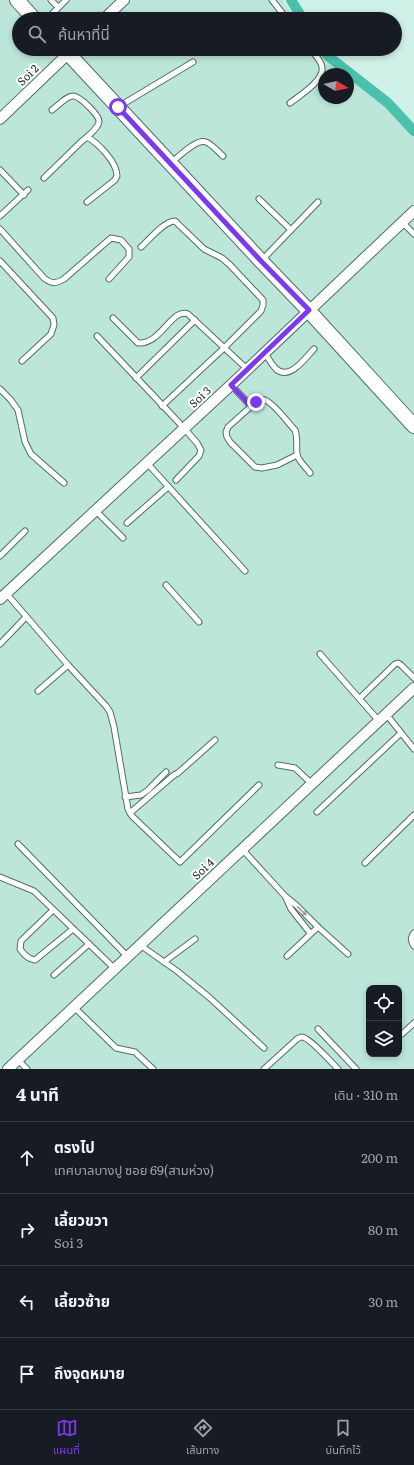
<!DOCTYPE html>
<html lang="th">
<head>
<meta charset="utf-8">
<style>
  :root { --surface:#171b24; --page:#242831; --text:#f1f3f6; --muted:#9ea1a6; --line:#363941; --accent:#7c3aed }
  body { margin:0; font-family:Literata,"Noto Sans Thai",serif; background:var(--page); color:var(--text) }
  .controls { position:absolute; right:12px; bottom:12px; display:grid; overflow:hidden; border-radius:8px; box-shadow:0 2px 6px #0003 }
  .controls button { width:36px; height:36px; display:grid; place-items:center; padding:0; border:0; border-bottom:1px solid var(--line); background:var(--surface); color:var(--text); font:20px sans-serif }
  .compass { position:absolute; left:318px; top:68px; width:36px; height:36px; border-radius:50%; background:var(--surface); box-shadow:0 2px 6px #0003; rotate:99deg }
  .stop { position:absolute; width:12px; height:12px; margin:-9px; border:3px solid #7c3aed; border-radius:50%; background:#fff }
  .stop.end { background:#7c3aed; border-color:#fff; box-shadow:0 1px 4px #0008 }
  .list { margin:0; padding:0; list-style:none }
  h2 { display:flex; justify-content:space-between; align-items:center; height:52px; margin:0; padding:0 16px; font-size:17px }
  h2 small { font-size:13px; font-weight:400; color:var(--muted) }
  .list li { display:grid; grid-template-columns:26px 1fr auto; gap:12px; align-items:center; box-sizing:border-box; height:72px; padding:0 16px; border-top:1px solid var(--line) }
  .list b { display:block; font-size:15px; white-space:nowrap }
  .list p { margin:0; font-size:13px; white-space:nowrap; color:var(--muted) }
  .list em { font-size:13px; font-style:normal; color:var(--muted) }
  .icon { flex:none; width:22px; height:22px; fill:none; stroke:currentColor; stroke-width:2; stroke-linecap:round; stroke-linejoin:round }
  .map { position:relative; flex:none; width:414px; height:1069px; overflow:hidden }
  .search { position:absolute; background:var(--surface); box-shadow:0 2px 6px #0003; left:12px; right:12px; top:12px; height:44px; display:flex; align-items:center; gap:10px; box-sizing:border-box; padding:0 14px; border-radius:22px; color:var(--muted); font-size:15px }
  .sheet { height:340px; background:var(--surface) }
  nav { display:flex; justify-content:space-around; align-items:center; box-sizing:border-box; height:56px; border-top:1px solid var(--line); background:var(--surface); font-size:11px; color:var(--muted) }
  nav a { display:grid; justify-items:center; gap:2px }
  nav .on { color:var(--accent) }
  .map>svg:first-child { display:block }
</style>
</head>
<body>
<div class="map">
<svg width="414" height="1069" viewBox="0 0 414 1069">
  <rect width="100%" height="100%" fill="#cff1e8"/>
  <path fill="#bce6da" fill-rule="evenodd" d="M0,0h282l14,19h-277v30h298l30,25h-23v24h24v-23l66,55v939h-414zM369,988h30v66h-30z"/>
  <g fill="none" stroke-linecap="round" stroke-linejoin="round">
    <g stroke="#4ac1aa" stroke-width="10">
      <polyline points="291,0 303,19"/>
      <polyline points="323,49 328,56 388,103 414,131"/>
    </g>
    <defs>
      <g id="lane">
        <polyline points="51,0 58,7"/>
        <polyline points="272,0 287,19"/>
        <polyline points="47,19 66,0"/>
        <path d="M290,103c9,-7 35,-23 32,-36 -1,-7 -8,-13 -12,-18"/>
        <polyline points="118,107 193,62"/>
        <path d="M52,110c6,-4 14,-14 21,-14 7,0 27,20 26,26 -1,6 -8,11 -12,15"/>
        <path d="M171,163c7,-6 26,-25 35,-21 6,2 12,10 17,14"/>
        <polyline points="0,170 24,195"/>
        <path d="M44,178l38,-37 5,-4c11,6 30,25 30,39l-2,4 -28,22"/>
        <polyline points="259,199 291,230"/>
        <polyline points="0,216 28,190"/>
        <polyline points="402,222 414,234"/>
        <path d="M0,229l44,49c8,6 11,6 20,1l47,-41 10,2 8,9v8l-20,22"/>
        <path d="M141,247c8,-7 23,-26 34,-26l29,28 18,9 8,7 33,35v5l-2,6 -37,37 -62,58"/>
        <polyline points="262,260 318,202"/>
        <polyline points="0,261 53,318 54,325 51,334 22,361"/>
        <path d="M113,318l25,25c23,2 34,-36 50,-29l59,55"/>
        <polyline points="97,336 184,428 197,443 201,450 199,456 176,480"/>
        <path d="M265,353c3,5 7,12 11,16 14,12 29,-11 38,-20"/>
        <polyline points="136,378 195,320"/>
        <polyline points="231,385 251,406"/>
        <polyline points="0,389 10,399 18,410 25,442 31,454 64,483"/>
        <path d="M297,455l-20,10 -15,3 -7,-1 -25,-25 -3,-5 -1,-5 2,-5 28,-25c3,-2 6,-3 9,-2 9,3 23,23 30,30 3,8 1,16 2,24 1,7 9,13 13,19"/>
        <polyline points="147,463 245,571"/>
        <polyline points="96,511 123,538"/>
        <polyline points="127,523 168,487"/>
        <polyline points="0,556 25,531"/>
        <polyline points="166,585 199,622"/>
        <polyline points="6,593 68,665 106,706 110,712 114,727 128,809 132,816 180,862 259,785"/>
        <polyline points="0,644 26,617"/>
        <polyline points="320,654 379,721"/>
        <polyline points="38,691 68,665"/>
        <polyline points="360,698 395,664 398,663 401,665 414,678"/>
        <polyline points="386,714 414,749"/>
        <polyline points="278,765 295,768 312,784"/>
        <polyline points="125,797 141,795 148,790 166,772"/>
        <polyline points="317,812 401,733"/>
        <polyline points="130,813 174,775 178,773 215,740"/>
        <polyline points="18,844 128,957"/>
        <polyline points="242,849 285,896 296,905 318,927"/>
        <polyline points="365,863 414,815"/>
        <polyline points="0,877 34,891 115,969"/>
        <polyline points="286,898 291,909 310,933"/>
        <path d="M53,910l-32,31 -1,8c4,6 8,10 15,11l38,-31"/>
        <path d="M414,933c-4,4 -3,9 0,13"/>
        <polyline points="140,945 177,971 210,998 264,1048"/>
        <polyline points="287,956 318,927 348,954"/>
        <polyline points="164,962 195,939"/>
        <polyline points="54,975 89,944"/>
        <polyline points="74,1007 116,1048 135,1052 153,1069"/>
        <polyline points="318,1029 356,1069"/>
        <polyline points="402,1034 414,1023"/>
        <polyline points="18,1060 27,1069"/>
        <path d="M264,1069l32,-29c0,-1 5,-3 6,-3 7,0 30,26 36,32"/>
      </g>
      <g id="street">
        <polyline points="104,19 124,0"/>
        <polyline points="0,119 73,49"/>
        <polyline points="0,599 231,385 414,211"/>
        <polyline points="8,1069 414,688"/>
      </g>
      <g id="secondary">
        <polyline points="17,0 34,19"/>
        <polyline points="64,49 261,261 309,311 414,426"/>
      </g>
    </defs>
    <use href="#lane" stroke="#506e67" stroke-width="7"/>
    <use href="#street" stroke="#506e67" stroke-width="12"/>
    <use href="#secondary" stroke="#506e67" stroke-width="16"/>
    <use href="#lane" stroke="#fff" stroke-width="5"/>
    <use href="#street" stroke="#fff" stroke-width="10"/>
    <use href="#secondary" stroke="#fff" stroke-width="14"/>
  </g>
  <defs><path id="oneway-shaft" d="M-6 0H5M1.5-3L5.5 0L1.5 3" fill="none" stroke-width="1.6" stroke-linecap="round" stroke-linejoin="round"/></defs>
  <use stroke="#999f9d" href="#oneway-shaft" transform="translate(302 911) rotate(44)"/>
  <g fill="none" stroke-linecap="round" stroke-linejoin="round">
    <polyline stroke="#7c3aed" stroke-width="5" points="118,107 261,261 309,310 231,385 251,406 256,402"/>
  </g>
  <g text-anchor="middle" stroke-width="4" stroke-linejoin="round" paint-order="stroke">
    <g font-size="11" fill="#1d2a26" stroke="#fff">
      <text transform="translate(28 75) rotate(-44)" y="4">Soi 2</text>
      <text transform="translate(200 397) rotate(-43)" y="4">Soi 3</text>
      <text transform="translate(203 869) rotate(-44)" y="4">Soi 4</text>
    </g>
  </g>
</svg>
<div class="controls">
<button><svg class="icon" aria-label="locate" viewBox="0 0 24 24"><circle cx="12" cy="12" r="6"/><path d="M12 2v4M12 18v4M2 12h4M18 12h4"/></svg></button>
<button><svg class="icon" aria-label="layers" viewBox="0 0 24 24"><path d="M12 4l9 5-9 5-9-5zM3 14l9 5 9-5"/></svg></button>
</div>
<svg class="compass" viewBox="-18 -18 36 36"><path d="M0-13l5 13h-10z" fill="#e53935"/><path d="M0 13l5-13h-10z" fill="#9ea1a6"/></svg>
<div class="stop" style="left:118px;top:107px"></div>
<div class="stop end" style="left:256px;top:402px"></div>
<div class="search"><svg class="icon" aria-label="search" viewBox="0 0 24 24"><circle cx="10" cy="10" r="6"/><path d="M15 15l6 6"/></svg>ค้นหาที่นี่</div>
</div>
<section class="sheet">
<h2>4 นาที<small>เดิน · 310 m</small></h2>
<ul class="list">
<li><svg class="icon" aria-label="ahead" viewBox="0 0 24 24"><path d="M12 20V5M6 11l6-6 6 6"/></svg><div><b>ตรงไป</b><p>เทศบาลบางปู ซอย 69(สามห่วง)</p></div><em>200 m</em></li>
<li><svg class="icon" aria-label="right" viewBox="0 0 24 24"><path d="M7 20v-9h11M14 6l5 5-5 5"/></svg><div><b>เลี้ยวขวา</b><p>Soi 3</p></div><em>80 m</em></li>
<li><svg class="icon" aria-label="left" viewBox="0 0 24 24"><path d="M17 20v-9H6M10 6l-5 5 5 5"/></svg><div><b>เลี้ยวซ้าย</b></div><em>30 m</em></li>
<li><svg class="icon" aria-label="arrive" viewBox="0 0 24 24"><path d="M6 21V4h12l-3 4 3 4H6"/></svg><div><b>ถึงจุดหมาย</b></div></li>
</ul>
</section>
<nav>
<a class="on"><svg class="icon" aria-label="map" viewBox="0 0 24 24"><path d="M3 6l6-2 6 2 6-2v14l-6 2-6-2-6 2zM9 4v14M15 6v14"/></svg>แผนที่</a>
<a><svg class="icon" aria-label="directions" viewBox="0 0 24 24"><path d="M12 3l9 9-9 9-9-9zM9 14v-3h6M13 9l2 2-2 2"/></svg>เส้นทาง</a>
<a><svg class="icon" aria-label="saved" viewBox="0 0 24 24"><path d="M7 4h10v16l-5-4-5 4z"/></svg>บันทึกไว้</a>
</nav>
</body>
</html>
